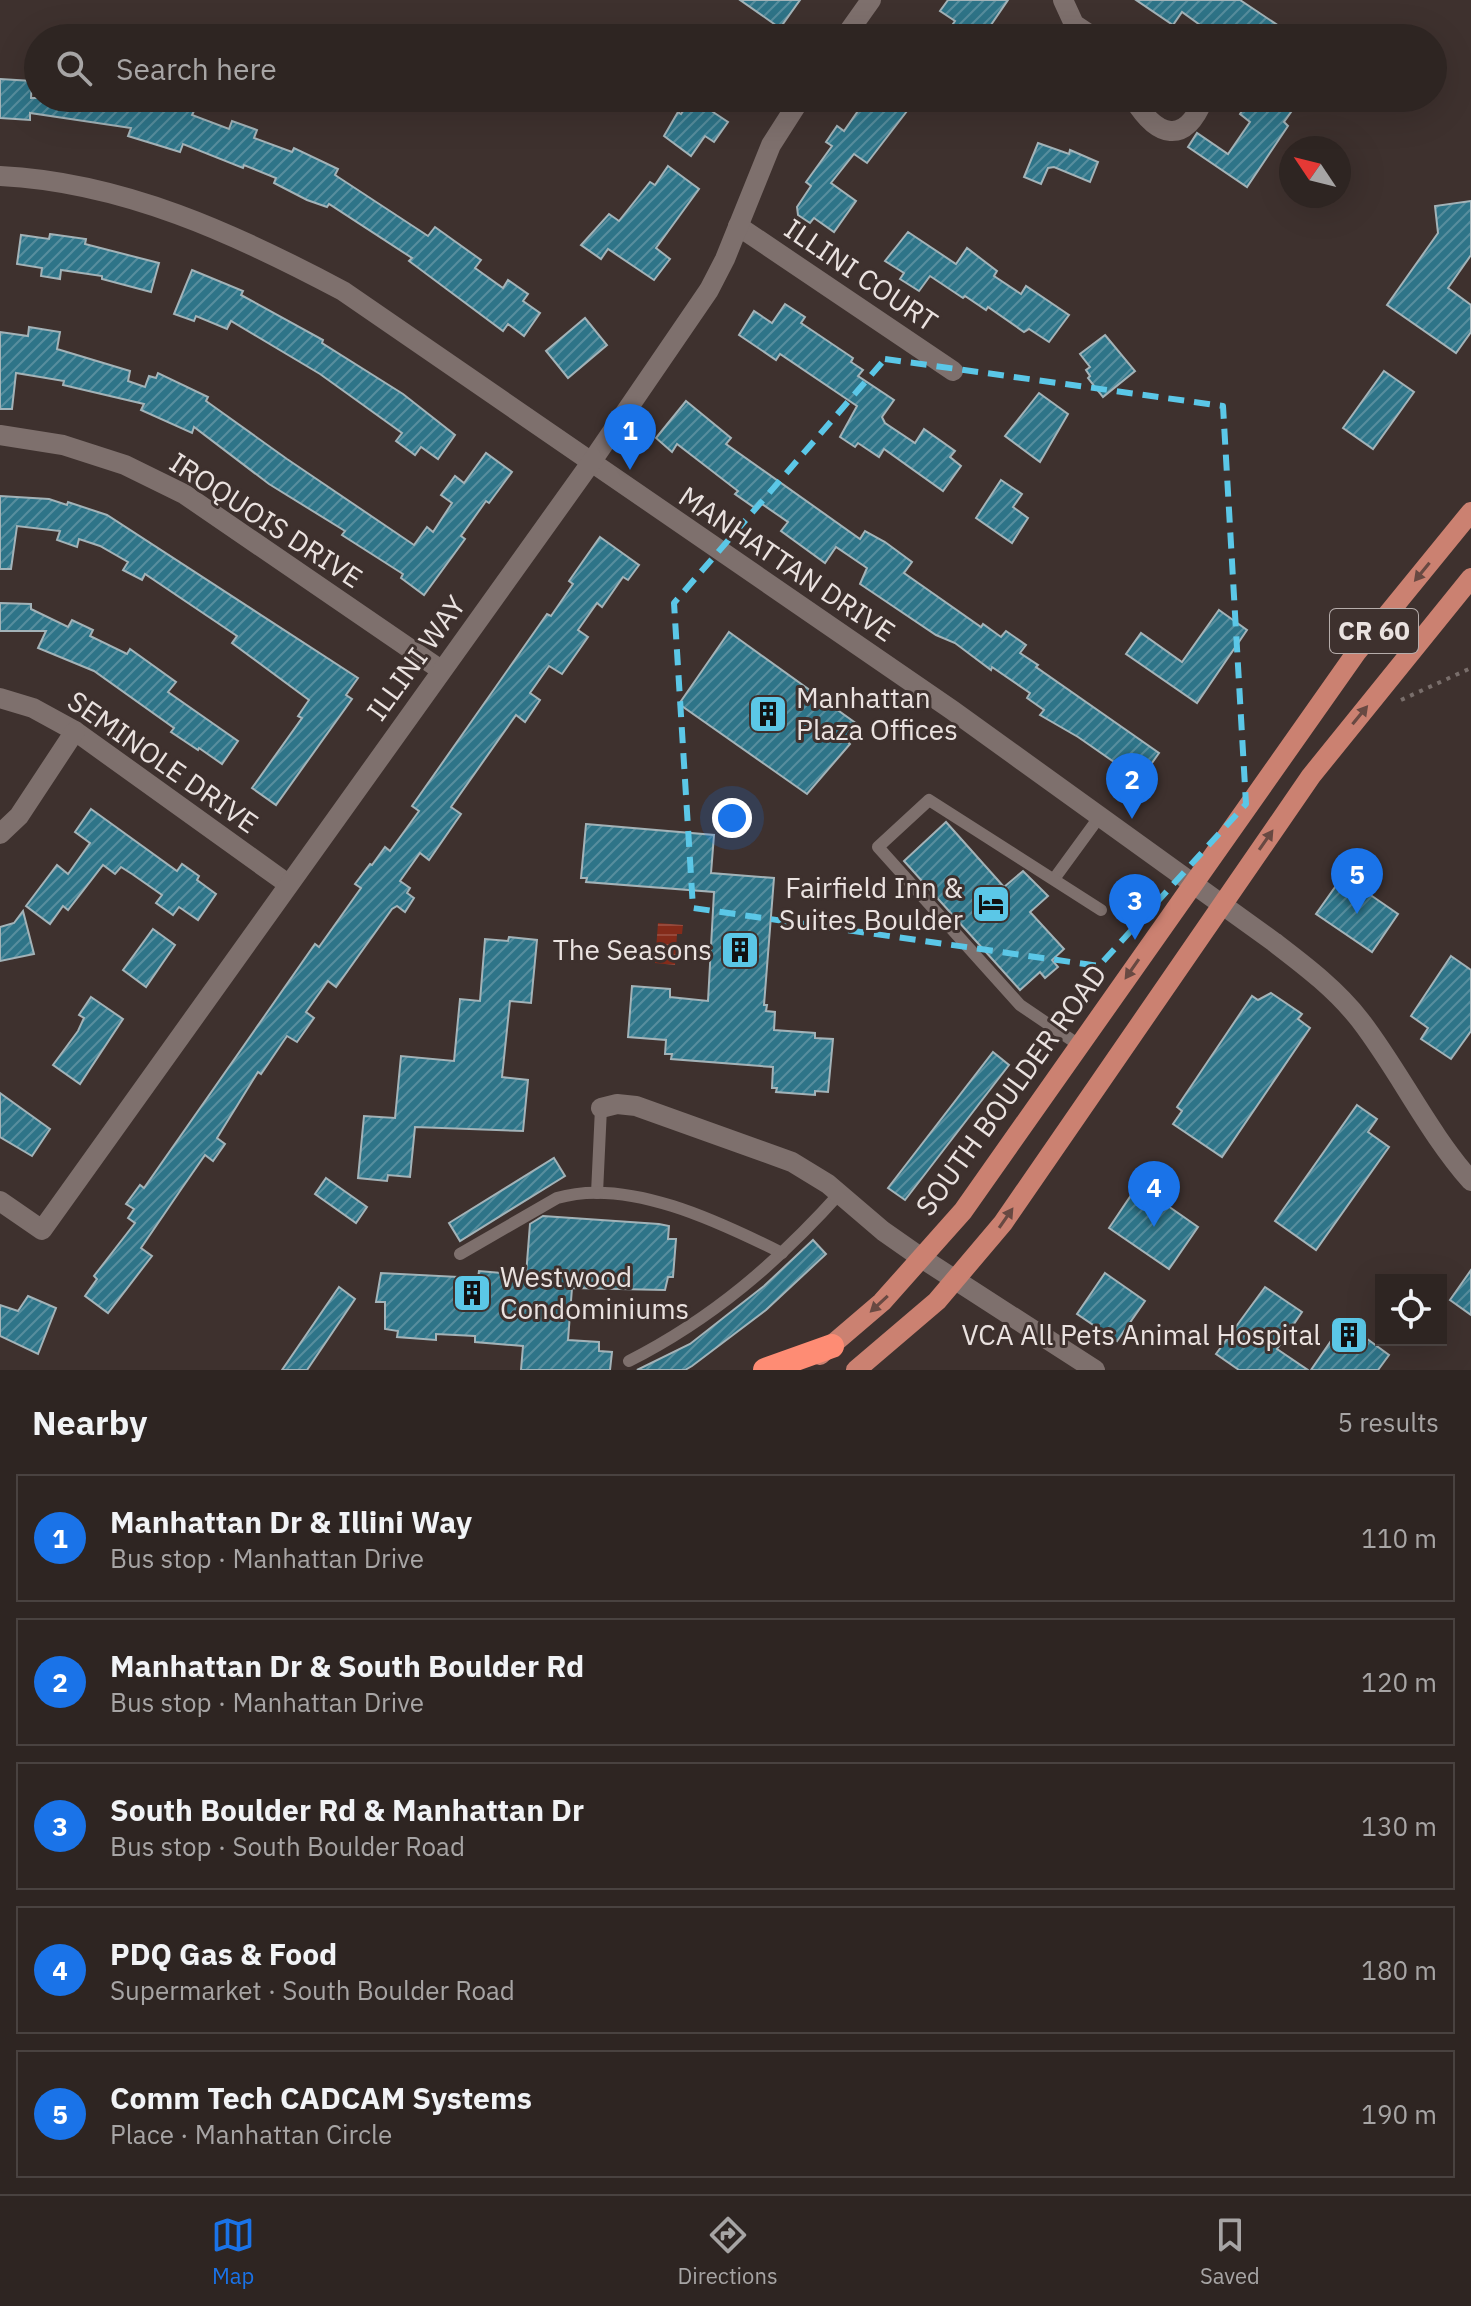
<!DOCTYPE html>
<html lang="en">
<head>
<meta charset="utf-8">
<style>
  :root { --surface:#2e2522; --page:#362d2a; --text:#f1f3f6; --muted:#a7a5a5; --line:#494240; --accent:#1a73e8 }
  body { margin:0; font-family:"IBM Plex Sans",sans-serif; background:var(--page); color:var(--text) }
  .controls { position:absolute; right:24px; bottom:24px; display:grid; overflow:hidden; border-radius:0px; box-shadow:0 8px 32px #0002 }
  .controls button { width:72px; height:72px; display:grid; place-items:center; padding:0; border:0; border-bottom:2px solid var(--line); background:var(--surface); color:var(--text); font:40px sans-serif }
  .compass { position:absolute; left:1279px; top:136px; width:72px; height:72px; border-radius:50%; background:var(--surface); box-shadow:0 8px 32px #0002; rotate:305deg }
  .you { position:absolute; left:732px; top:818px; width:28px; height:28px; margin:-20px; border:6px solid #fff; border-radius:50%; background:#1a73e8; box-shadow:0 0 0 12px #1a73e833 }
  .badge { display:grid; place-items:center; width:52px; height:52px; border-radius:50%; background:var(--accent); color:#fff; font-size:26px; font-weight:700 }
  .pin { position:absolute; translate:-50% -66px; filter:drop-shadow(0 2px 4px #0008) }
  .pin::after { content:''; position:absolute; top:42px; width:28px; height:24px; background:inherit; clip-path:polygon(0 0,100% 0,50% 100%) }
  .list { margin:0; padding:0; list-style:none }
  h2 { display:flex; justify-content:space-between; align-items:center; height:104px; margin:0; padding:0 32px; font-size:34px }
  h2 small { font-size:26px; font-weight:400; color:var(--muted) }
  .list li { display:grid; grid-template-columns:52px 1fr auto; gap:24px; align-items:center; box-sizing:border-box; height:128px; margin:0 16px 16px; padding:0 16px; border:2px solid var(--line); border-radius:0px }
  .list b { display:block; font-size:30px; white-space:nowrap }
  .list p { margin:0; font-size:26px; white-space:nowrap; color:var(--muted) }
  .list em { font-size:26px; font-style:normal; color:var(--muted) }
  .icon { flex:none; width:44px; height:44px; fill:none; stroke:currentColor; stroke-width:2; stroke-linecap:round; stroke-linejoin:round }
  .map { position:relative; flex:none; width:1471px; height:1370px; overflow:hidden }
  .search { position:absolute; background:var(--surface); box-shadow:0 8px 32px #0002; left:24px; right:24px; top:24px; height:88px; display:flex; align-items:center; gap:20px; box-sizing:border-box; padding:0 28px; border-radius:44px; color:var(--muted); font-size:30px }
  .sheet { height:824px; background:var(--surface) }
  nav { display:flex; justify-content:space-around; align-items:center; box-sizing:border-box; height:112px; border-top:2px solid var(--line); background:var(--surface); font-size:22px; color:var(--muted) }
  nav a { display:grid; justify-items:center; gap:4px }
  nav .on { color:var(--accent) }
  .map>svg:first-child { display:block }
</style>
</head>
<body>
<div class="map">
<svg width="1471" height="1370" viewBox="0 0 1471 1370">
  <defs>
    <pattern id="water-rules" width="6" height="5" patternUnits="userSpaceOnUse" patternTransform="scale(2)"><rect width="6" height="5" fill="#842b1a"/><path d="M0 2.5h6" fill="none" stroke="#96493b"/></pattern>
    <pattern id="building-hatch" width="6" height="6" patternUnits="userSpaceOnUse" patternTransform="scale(2)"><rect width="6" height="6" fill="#2e7488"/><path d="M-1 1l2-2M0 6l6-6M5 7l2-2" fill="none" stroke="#578e9e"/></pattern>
  </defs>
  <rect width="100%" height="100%" fill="#3e312e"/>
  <polygon fill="url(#water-rules)" points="658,923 683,925 682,934 677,934 675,965 655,963"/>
  <g fill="url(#building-hatch)" stroke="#a3b3b8" stroke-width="2">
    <polygon points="740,0 800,0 780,28"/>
    <polygon points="948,0 1008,0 982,38 943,38 955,21 940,11"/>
    <polygon points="1136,0 1240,0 1297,38 1218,38 1182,12 1173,25"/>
    <polygon points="0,79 32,81 31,98 153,98 194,111 192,115 229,129 232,121 257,130 254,138 292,152 294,148 338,169 335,175 428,236 435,227 481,260 475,268 503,288 508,280 528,294 523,301 540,313 524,336 508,324 503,331 409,261 412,258 329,204 327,207 307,200 274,183 276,178 244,165 243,168 183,144 180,152 128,136 131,128 30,113 30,120 0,118"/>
    <polygon points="692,98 728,122 714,142 705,136 691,156 664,136 678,112 681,114"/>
    <polygon points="867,98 917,98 867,163 854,154 831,183 856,201 834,232 814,218 810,223 798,215 797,207 811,186 806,182 832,146 826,142 837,126 844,131"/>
    <polygon points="1275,98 1301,98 1284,122 1288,126 1247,187 1188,147 1197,133 1228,154 1250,122 1240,114 1249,100 1266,111"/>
    <polygon points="1038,143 1069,154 1070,150 1098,162 1090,182 1054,167 1048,168 1041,184 1024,177"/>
    <polygon points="668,166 699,189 656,248 670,259 654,280 608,249 601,259 581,245 609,214 619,221 650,182 655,185"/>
    <polygon points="1471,201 1471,255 1448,288 1471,305 1471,332 1456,353 1387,305 1438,233 1435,206"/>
    <polygon points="908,232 956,264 967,248 997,271 994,276 1021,294 1026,286 1069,315 1049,342 1029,329 1024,332 988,307 986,310 965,296 963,298 930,276 919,291 900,279 904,273 885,261"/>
    <polygon points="50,234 86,239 85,244 159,263 151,292 102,279 102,276 61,270 60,279 41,276 42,268 17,264 21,235 49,239"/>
    <polygon points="192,270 243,291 241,295 323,340 322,343 403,394 455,435 438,459 421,447 415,455 396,441 402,433 320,374 231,321 227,329 196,316 194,321 174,314"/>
    <polygon points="785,304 805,317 801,323 853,358 851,362 863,370 858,376 894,400 882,417 885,423 915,443 924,429 955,451 950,457 961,466 943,491 884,449 879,457 858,443 855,447 840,437 857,406 780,354 776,360 739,335 754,311 772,323"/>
    <polygon points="585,318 607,345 568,378 546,351"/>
    <polygon points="29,327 60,332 57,349 130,371 128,381 145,387 149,376 156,378 158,373 208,397 206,401 287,459 414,545 427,527 433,532 452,503 441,495 455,476 464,483 486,453 512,472 489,503 486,501 461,536 465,539 424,595 401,578 403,574 342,535 345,531 269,484 194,427 192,433 141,410 144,404 63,385 64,381 16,373 12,409 0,409 0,332 28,336"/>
    <polygon points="1105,335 1135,371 1103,397 1088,378 1090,376 1086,370 1090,367 1080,354"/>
    <polygon points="1384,371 1414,392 1373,449 1343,428"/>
    <polygon points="1039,393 1068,414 1040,462 1005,436"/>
    <polygon points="686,401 731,438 726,444 860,539 865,531 885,542 912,562 904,573 981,627 983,624 1001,637 1006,631 1026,645 1020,653 1038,665 1036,667 1159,753 1140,780 1078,737 1040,715 1044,710 1027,698 1030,693 992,667 991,670 955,643 936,635 860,584 867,568 836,547 825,563 781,531 788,522 759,502 755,508 735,494 738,491 677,444 672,452 656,438"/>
    <polygon points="1001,480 1022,494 1013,507 1028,518 1012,543 976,518"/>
    <polygon points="0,496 49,499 67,505 68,502 107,515 358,678 346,695 352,699 276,805 252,788 302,718 298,716 309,700 232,643 237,636 145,574 142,580 123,570 128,562 100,546 79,539 77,547 57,540 60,531 17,526 11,569 0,569"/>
    <polygon points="600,537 639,565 628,580 623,577 602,607 597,603 578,630 588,637 562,674 549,666 530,693 540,700 525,722 516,715 451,807 461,814 429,860 420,853 400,881 410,888 407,893 414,898 405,912 397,906 392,909 336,987 328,981 306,1012 314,1018 297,1042 287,1036 261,1074 258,1072 217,1138 225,1144 213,1161 205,1155 182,1188 141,1248 152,1256 108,1313 85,1296 97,1279 94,1276 135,1223 128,1218 134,1209 126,1204 140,1185 144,1188 315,944 319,947 361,888 355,884 370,864 372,865 385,847 390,851 419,811 412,806 547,614 551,616 573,584 569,581"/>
    <polygon points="0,603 31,604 31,609 68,627 72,620 93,630 90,636 127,654 130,649 176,682 168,692 238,741 222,764 199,748 198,750 171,732 174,728 94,671 38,648 46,631 0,631"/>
    <polygon points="1219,610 1247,630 1197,703 1126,654 1141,633 1182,662"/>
    <polygon points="729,632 857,724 846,740 850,744 807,794 679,704"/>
    <polygon points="91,809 177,871 182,864 199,876 197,880 216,894 198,920 179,907 173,915 156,903 162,895 132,874 121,867 115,874 103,865 68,910 63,906 50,924 26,906 57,865 68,874 90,843 75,832"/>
    <polygon points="946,822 1004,887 1023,871 1048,896 1030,912 1064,949 1052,960 1058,967 1045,978 1040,972 1020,990 904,861"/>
    <polygon points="586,824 714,835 711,873 774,878 764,1005 767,1005 766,1011 775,1012 774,1030 815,1033 815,1038 833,1039 828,1092 815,1091 815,1095 776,1092 777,1088 772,1088 773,1067 671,1059 672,1054 665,1054 666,1040 628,1037 632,986 670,989 670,997 708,1001 714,892 586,882 587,878 581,878"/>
    <polygon points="1343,876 1398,914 1372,952 1316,914"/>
    <polygon points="23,911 34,954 0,961 0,927 14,923"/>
    <polygon points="153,929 175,945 146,987 123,970"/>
    <polygon points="509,937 537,940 531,1003 510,1001 502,1077 528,1080 523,1131 415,1127 410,1177 388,1175 387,1181 358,1178 364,1116 395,1118 401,1056 454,1061 460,999 480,1001 485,939 508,941"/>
    <polygon points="1451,956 1471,970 1471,1031 1451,1059 1421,1039 1428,1028 1411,1016"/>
    <polygon points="1271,993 1302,1014 1298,1019 1310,1028 1222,1157 1173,1124 1182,1111 1177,1107 1252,996 1258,1000"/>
    <polygon points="91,997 123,1019 80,1084 53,1065 78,1031 84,1018 79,1015"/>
    <polygon points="993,1052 1009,1065 905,1200 888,1188"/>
    <polygon points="0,1093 50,1129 32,1156 0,1137"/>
    <polygon points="1357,1105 1377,1119 1368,1132 1389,1147 1316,1250 1275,1221"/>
    <polygon points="554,1158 565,1176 460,1241 449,1223"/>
    <polygon points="326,1178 367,1207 356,1223 315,1194"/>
    <polygon points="1138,1185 1198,1227 1169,1269 1109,1228"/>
    <polygon points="543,1216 659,1224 669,1226 668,1239 676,1239 673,1277 668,1277 665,1290 572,1288 568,1340 599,1342 599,1351 612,1352 610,1370 521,1370 523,1346 475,1342 475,1336 436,1334 436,1340 397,1337 398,1331 385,1329 385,1302 376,1302 381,1273 478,1278 479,1271 526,1275 530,1224"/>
    <polygon points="813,1240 826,1254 766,1310 692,1366 685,1370 637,1370 690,1344 764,1286"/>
    <polygon points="1471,1270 1471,1315 1450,1300"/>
    <polygon points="1105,1273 1145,1301 1117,1341 1077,1314"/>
    <polygon points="339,1287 355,1299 307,1370 282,1370"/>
    <polygon points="1265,1287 1302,1312 1277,1349 1308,1370 1239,1370 1216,1354"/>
    <polygon points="28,1296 56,1308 38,1354 0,1336 0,1305 18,1311"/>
    <polygon points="1344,1322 1389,1355 1378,1370 1311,1370"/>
  </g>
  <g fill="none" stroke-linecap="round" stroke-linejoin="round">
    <polyline stroke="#796e6b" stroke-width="4" stroke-dasharray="4 6" stroke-linecap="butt" points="1401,700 1471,668"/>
    <g stroke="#7e706d" stroke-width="12">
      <polyline points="1054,879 1100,816"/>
      <polyline points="1079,1045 1020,1005 878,847 929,800 1101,910"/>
      <polyline points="597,1193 601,1108"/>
      <path d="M460,1254l97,-56c70,-21 163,24 225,55"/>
      <path d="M629,1361c83,-42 149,-99 211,-168"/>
    </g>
    <g stroke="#7e706d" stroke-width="20">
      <polyline points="1063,0 1074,24 1095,38"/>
      <polyline points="844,38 871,0"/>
      <path d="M1133,98c24,40 52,48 71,0"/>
      <path d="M0,176c123,6 236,58 343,115l609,419 322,232c30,23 62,47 86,78 40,52 67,111 111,161"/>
      <polyline points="738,226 953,371"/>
      <polyline points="0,435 63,445 125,465 184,494 441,670"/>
      <polyline points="0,698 33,708 75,731 288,884"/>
      <polyline points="0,834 19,816 75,731"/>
      <polyline points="601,1108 617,1104 636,1106 792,1162 828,1184 883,1231 923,1259 1095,1370"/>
      <polyline points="0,1201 42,1230 590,464 709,290 725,259 771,145 801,98"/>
    </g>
    <g stroke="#cb8171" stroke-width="20">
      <polyline points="820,1355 882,1302 963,1211 1356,653 1471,512"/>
      <polyline points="856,1370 937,1301 1003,1223 1311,776 1471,578"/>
    </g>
    <polyline stroke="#fe8c74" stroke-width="24" points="765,1370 832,1346"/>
  </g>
  <defs><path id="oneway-solid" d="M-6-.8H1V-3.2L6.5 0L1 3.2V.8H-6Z" transform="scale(2)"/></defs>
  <g fill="#684942">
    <use href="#oneway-solid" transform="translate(1422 572) rotate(129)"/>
    <use href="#oneway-solid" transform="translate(1360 715) rotate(-51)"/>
    <use href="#oneway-solid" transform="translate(1266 840) rotate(-55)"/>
    <use href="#oneway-solid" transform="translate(1132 969) rotate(125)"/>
    <use href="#oneway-solid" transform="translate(1006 1218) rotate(-55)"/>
    <use href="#oneway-solid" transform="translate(879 1304) rotate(137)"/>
  </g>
  <path fill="none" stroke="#5bc7e7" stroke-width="6" stroke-dasharray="16 10" stroke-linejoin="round" d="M885,359l338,47 23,398 -147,162 -406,-58 -19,-305z"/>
  <defs>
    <symbol id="building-square" viewBox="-11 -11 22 22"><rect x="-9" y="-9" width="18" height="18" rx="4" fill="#5bc7e7" stroke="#3e312e"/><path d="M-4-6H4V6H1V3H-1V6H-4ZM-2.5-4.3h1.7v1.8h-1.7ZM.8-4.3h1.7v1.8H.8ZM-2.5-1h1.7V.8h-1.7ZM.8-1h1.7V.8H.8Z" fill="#111"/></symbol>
    <symbol id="hotel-square" viewBox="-11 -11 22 22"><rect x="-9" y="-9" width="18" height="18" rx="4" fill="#5bc7e7" stroke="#3e312e"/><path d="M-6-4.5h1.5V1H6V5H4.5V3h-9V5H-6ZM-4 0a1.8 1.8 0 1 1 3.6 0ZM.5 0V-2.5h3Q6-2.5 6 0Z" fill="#111"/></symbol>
  </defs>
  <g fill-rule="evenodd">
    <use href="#building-square" x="746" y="692" width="44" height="44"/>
    <use href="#hotel-square" x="969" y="882" width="44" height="44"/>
    <use href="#building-square" x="718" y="928" width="44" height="44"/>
    <use href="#building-square" x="450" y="1271" width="44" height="44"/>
    <use href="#building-square" x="1327" y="1313" width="44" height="44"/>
  </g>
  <g text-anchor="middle" stroke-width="6" stroke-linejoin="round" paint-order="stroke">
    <rect fill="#3e312e" stroke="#b6adab" stroke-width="2" x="1330" y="609" width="88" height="44" rx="6"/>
    <g font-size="26" font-weight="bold" fill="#eae2e0">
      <text x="1374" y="640">CR 60</text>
    </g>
    <g font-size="28" fill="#eae2e0" stroke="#3e312e">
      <text transform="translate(861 275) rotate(34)" y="10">ILLINI COURT</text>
      <text transform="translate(266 520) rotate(33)" y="10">IROQUOIS DRIVE</text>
      <text transform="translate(787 564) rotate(34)" y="10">MANHATTAN DRIVE</text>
      <text transform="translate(416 658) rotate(-54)" y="10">ILLINI WAY</text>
      <text transform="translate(163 762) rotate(35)" y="10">SEMINOLE DRIVE</text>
      <text transform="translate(1011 1090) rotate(-54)" y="10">SOUTH BOULDER ROAD</text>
    </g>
    <g font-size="28" fill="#eae2e0" stroke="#3e312e" text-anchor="end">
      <text x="796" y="708" text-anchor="start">Manhattan<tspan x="796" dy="32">Plaza Offices</tspan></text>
      <text x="963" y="898">Fairfield Inn &amp;<tspan x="963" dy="32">Suites Boulder</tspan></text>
      <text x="712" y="960">The Seasons</text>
      <text x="500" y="1287" text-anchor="start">Westwood<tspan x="500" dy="32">Condominiums</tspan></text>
      <text x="1321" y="1345">VCA All Pets Animal Hospital</text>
    </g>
  </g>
</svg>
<div class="controls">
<button><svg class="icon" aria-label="locate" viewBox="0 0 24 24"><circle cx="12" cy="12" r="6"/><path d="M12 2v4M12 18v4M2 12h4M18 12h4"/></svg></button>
</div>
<svg class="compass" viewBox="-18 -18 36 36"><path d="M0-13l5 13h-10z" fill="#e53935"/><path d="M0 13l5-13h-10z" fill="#a7a5a5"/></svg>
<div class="you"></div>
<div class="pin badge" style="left:630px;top:470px">1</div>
<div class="pin badge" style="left:1132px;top:819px">2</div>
<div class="pin badge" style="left:1135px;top:940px">3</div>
<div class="pin badge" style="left:1154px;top:1227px">4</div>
<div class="pin badge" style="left:1357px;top:914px">5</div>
<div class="search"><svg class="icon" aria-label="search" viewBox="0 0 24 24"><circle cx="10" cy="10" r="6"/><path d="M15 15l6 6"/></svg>Search here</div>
</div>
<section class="sheet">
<h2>Nearby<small>5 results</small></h2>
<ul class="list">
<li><span class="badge">1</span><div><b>Manhattan Dr &amp; Illini Way</b><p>Bus stop · Manhattan Drive</p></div><em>110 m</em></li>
<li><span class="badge">2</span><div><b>Manhattan Dr &amp; South Boulder Rd</b><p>Bus stop · Manhattan Drive</p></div><em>120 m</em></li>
<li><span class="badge">3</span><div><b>South Boulder Rd &amp; Manhattan Dr</b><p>Bus stop · South Boulder Road</p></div><em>130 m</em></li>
<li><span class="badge">4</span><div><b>PDQ Gas &amp; Food</b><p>Supermarket · South Boulder Road</p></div><em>180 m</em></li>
<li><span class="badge">5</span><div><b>Comm Tech CADCAM Systems</b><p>Place · Manhattan Circle</p></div><em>190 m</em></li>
</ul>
</section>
<nav>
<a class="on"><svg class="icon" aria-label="map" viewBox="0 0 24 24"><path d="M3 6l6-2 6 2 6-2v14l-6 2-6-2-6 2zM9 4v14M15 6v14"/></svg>Map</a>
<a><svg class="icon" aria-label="directions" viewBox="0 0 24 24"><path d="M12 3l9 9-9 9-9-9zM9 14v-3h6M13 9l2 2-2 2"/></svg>Directions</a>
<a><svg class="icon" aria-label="saved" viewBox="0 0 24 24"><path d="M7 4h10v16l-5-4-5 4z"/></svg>Saved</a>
</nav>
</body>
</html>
